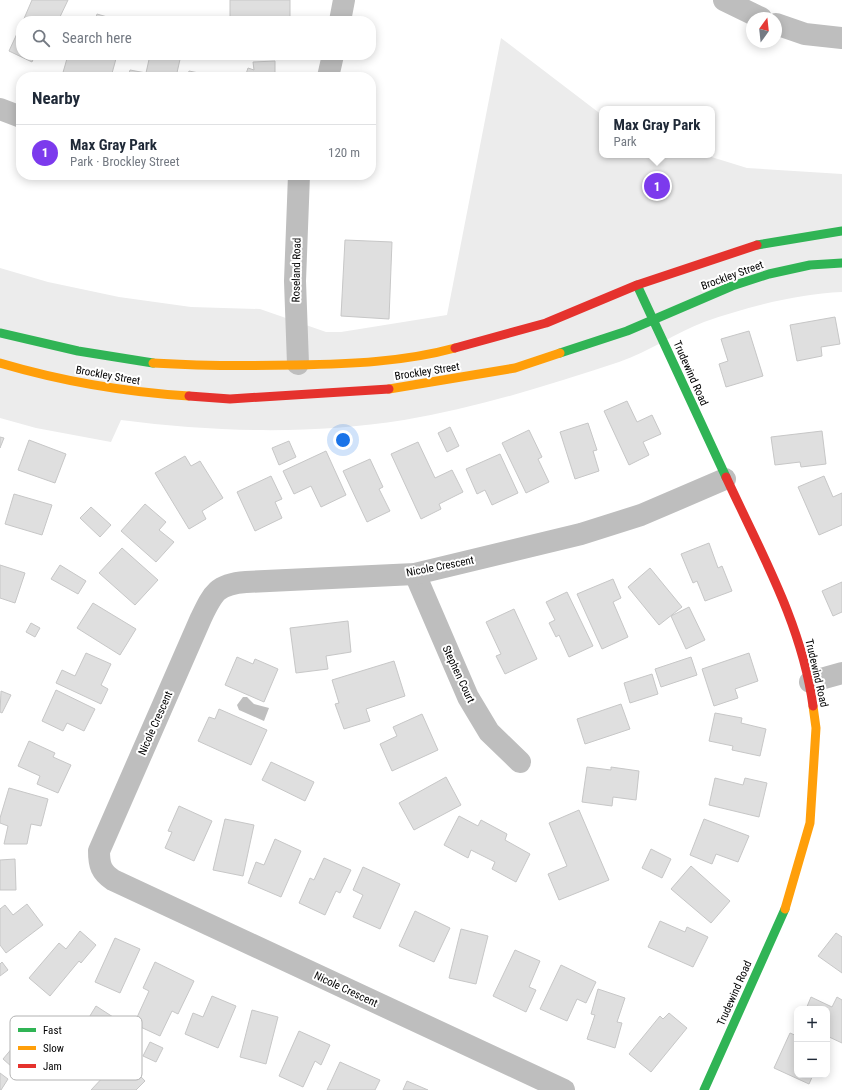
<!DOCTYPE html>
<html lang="en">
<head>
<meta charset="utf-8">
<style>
  :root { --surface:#fff; --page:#f2f2f3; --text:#1f2937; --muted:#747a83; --line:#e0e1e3; --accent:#7c3aed }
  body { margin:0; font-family:"Roboto Condensed",sans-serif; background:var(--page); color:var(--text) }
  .controls { position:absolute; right:12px; bottom:12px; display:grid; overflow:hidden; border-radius:8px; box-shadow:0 2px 10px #0003 }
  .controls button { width:36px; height:36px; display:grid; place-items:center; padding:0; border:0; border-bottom:1px solid var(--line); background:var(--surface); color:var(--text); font:20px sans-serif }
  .compass { position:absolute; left:746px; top:12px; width:36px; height:36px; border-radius:50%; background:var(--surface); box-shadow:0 2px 10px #0003; rotate:15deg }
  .you { position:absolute; left:343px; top:440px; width:14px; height:14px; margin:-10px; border:3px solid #fff; border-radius:50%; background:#1a73e8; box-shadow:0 0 0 6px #1a73e833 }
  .badge { display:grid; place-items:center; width:26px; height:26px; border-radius:50%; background:var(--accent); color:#fff; font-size:13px; font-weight:700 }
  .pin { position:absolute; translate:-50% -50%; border:2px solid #fff; box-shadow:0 1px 4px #0006 }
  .popup { position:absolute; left:599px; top:106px; width:116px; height:52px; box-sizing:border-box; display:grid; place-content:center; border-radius:8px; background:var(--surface); filter:drop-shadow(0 1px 3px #0005); font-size:13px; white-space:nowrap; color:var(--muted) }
  .popup b { font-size:15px; color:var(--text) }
  .popup::after { content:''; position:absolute; left:50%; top:100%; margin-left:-8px; border:8px solid transparent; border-top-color:var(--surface) }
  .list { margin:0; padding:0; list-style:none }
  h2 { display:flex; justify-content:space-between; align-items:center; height:52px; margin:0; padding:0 16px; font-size:17px }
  h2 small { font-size:13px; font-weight:400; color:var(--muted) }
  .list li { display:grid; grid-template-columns:26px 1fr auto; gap:12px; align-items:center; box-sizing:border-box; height:56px; padding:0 16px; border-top:1px solid var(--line) }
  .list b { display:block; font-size:15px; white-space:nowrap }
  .list p { margin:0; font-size:13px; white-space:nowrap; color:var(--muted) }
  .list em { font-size:13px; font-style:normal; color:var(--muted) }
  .icon { flex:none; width:22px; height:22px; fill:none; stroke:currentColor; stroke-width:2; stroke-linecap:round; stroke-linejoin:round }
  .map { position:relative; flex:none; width:842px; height:1090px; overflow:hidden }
  .search { position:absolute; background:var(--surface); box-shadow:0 2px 10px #0003; left:16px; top:16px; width:360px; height:44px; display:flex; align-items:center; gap:10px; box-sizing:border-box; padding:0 14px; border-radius:16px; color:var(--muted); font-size:15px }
  .panel { position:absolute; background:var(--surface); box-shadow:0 2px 10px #0003; left:16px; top:72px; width:360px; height:108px; border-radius:16px }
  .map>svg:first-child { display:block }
</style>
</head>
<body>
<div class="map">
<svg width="842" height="1090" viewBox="0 0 842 1090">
  <rect width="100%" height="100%" fill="#fff"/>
  <path fill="#ececec" d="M501,38l101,77v40h103l42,13 95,6v118c-46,2 -95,15 -138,30 -29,11 -55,30 -85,40 -70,23 -142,46 -215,58 -94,15 -189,12 -283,0l-10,22 -75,-14 -36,-10v-150l48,14 71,15 72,10 69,2 66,23h15l106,-17z"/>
  <polygon fill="#bfbfbf" points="243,697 247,697 254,704 269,708 264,721 239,710 237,705"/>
  <g fill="#dfdfdf" stroke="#c7c7c7">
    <polygon points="32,0 68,0 58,21 23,21"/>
    <rect x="230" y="0" width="60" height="21"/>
    <polygon points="97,14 121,21 95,21"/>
    <polygon points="21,25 21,55 35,55 32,62 9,51"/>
    <polygon points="68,55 117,55 111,77 66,77 62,76"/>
    <polygon points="150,55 181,55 176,77 128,77 130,70 146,73"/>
    <polygon points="275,61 275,77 245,77 248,68 254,70 253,62"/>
    <polygon points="189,71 218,77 187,77"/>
    <polygon points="345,240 392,242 389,319 341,316"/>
    <polygon points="835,317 840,344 821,347 822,356 797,361 790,325"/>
    <polygon points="749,331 763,376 726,387 719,364 728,361 721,339"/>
    <polygon points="627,401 637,422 652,415 661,434 643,442 649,455 629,465 604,411"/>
    <polygon points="588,423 597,450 593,451 599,471 575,479 560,432"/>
    <polygon points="450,427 459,446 447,452 438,433"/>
    <polygon points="529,430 542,457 538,459 549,482 526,493 502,443"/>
    <polygon points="822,431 826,464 801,467 800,462 775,465 771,437"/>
    <polygon points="0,437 4,438 0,448"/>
    <polygon points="29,440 66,454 55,483 18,470"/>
    <polygon points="289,441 296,457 279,465 272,448"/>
    <polygon points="418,442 435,478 452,470 463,492 439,504 441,509 421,519 391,454"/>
    <polygon points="326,451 346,495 321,507 311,486 294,494 283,471"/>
    <polygon points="500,454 518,493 492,505 485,490 477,494 466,469"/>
    <polygon points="185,456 191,466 200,461 223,498 202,511 206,519 189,529 155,473"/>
    <polygon points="370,459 383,487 379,489 390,511 367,522 343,471"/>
    <polygon points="271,476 282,499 275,502 282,518 255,531 237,492"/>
    <polygon points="824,476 833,497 842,493 842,525 819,535 798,487"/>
    <polygon points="14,494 52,505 42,535 5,524"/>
    <polygon points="145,504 166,522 159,530 174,542 156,562 121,531"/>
    <polygon points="91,507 111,525 100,537 80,518"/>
    <polygon points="709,543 718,568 722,566 732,591 705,601 697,581 693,583 681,554"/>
    <polygon points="122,548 158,580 135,605 99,573"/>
    <polygon points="0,565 25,573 15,603 0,598"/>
    <polygon points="60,565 86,581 78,594 51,579"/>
    <polygon points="650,568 682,607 659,625 628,587"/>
    <polygon points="613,579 621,598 613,602 628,637 602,649 577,594"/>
    <polygon points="842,582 842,612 833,616 822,591"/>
    <polygon points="567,592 593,646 569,657 559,635 556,637 549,623 555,620 546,602"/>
    <polygon points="93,603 136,629 120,655 77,628"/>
    <polygon points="689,607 705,640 686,649 671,616"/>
    <polygon points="514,609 537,659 505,674 496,656 501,654 486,622"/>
    <polygon points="348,621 351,652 326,656 328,669 296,673 290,628"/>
    <polygon points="31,623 40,628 35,637 26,632"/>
    <polygon points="86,653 111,664 101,685 108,689 101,704 56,683 62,670 75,676"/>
    <polygon points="749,653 758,681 735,689 738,698 714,706 702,669"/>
    <polygon points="237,657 253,664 255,659 278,669 264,702 225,685"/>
    <polygon points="691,657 697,675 661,687 655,669"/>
    <polygon points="394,661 405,696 366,709 370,721 344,729 335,704 339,703 332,680"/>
    <polygon points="652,674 658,694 630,703 624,683"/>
    <polygon points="56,690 95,709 84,731 67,723 63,731 42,721"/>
    <polygon points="1,691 11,695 2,713 0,712"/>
    <polygon points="621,704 630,729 585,744 577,719"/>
    <polygon points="219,709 267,730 251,765 198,741 209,717 215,719"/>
    <polygon points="715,713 742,718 741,723 766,729 760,756 732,750 733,746 709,741"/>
    <polygon points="422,714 438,750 392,771 380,744 397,736 393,727"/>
    <polygon points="29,741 55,753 53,757 71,765 58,793 37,784 40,776 18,766"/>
    <polygon points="271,762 314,782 305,801 262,780"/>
    <polygon points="587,767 611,770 611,767 639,771 636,800 613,797 612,806 582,802"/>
    <polygon points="446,777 461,805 414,830 399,803"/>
    <polygon points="715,778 743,785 745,778 767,783 759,817 709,805"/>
    <polygon points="9,788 48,799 41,826 31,824 27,844 4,844 8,826 0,823 0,818"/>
    <polygon points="179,806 212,821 194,861 165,848 172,832 168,831"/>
    <polygon points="579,810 609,880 559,900 548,874 567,866 549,823"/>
    <polygon points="459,816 478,826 481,820 507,834 505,840 530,854 516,882 492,869 495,862 471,850 468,858 444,845"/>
    <polygon points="225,819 254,825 243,876 213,870"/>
    <polygon points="704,819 749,836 738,862 716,854 712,864 690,855"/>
    <polygon points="275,839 301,851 281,897 248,883 256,862 264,865"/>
    <polygon points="651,849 671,859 662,878 642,868"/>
    <polygon points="324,858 351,870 340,893 336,891 325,915 299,903 310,878 314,880"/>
    <polygon points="15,859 16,890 0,890 0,860"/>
    <polygon points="691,866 730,901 711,923 671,889"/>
    <polygon points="363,867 400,884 380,929 353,917 363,895 353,890"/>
    <polygon points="27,904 43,925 6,953 0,945 0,909 5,905 13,915"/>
    <polygon points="415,911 450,928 434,962 399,946"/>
    <polygon points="660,921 685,932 687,927 708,937 693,967 648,947"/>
    <polygon points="461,929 488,936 476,984 449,978"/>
    <polygon points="80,931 96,945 81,963 79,961 50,996 29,978 59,943 66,949"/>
    <polygon points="836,933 842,937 842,973 818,956"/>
    <polygon points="115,938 140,949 120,993 95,982"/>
    <polygon points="515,950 540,961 529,987 536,990 526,1012 493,996"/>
    <polygon points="2,962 8,970 0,976 0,964"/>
    <polygon points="155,962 194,981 178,1014 172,1011 160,1036 134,1024 149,991 143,988"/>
    <polygon points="561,965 596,982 586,1003 577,999 567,1021 540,1009"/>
    <polygon points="598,989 625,998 617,1022 622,1023 615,1048 587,1039 595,1015 591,1014"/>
    <polygon points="212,996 236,1006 218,1048 185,1034 193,1013 203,1017"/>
    <polygon points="811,997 832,1007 837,997 842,1000 842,1043 827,1036 827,1009 806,1009"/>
    <polygon points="96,1006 113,1017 103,1034 85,1024"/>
    <polygon points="252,1010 278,1017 266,1064 240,1057"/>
    <polygon points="669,1013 687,1028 651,1072 629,1054 660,1016 663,1019"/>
    <polygon points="39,1016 56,1031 20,1074 3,1059"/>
    <polygon points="299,1031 330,1045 321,1065 315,1061 303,1087 279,1076"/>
    <polygon points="790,1033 797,1036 797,1075 813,1075 809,1084 774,1068"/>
    <polygon points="150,1042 163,1048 156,1062 143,1056"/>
    <polygon points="122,1057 145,1081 136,1090 91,1090"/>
    <polygon points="340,1062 380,1080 375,1090 327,1090"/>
    <polygon points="0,1073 8,1079 1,1090 0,1090"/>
    <polygon points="407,1081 428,1090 403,1090"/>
  </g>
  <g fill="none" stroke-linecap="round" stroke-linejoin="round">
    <g stroke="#bebebe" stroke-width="22">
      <polyline points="724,0 761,18"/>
      <polyline points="340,21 344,0"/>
      <polyline points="776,24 805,34 842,38"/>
      <polyline points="328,77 333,55"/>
      <polyline points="0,109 21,117"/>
      <polyline points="298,364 295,281 299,175"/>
      <polyline points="415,574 468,697 489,732 520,762"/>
      <polyline points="810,682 842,673"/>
      <path d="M564,1090l-451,-210c-12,-8 -14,-15 -14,-29l102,-233c12,-25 16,-34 45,-36l169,-8 166,-40 60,-19 84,-36"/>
    </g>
    <g stroke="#30b455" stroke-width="9">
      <polyline points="757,245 842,231"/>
      <polyline points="637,285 726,477"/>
      <polyline points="0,333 78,351 153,363"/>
      <polyline points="560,353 627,331 732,286 769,274 810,265 842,263"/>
      <polyline points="704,1090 785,909"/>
    </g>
    <g stroke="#ff9f0a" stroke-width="9">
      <path d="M0,363c61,18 125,29 189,33"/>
      <path d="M153,363c48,3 95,3 143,2 53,-1 108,-3 159,-17"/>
      <polyline points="389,389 515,368 560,353"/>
      <polyline points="785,909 810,823 816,728 813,706"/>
    </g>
    <g stroke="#e5322d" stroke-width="9">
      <polyline points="455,348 546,323 637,285 757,245"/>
      <polyline points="189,396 230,399 389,389"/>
      <path d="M726,477c34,74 76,147 87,229"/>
    </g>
  </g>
  <g text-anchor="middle" stroke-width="4" stroke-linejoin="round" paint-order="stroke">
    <g font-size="11" fill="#000" stroke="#fff">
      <text transform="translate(296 270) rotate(-89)" y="4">Roseland Road</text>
      <text transform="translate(732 275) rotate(-20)" y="4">Brockley Street</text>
      <text transform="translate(427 371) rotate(-9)" y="4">Brockley Street</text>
      <text transform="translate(691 373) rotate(66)" y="4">Trudewind Road</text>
      <text transform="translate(108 375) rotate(10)" y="4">Brockley Street</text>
      <text transform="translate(440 566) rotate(-11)" y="4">Nicole Crescent</text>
      <text transform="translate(817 673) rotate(77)" y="4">Trudewind Road</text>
      <text transform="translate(459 674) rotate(65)" y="4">Stephen Court</text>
      <text transform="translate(155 723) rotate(-66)" y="4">Nicole Crescent</text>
      <text transform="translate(346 989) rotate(25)" y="4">Nicole Crescent</text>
      <text transform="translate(734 993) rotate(-66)" y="4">Trudewind Road</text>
    </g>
  </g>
  <rect x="10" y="1016" width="132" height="64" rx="6" fill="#fff" stroke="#b2b2b2" stroke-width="1"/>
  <rect x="18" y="1028" width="18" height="4" fill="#30b455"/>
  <rect x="18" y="1046" width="18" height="4" fill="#ff9f0a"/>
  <rect x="18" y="1064" width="18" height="4" fill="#e5322d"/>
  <g font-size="11" fill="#000">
    <text x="43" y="1034">Fast</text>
    <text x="43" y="1052">Slow</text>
    <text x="43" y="1070">Jam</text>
  </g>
</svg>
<div class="controls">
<button>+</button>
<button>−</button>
</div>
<svg class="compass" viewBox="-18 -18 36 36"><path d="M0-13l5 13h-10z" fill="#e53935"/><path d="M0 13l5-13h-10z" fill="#747a83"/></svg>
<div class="you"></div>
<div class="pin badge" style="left:657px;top:186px">1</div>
<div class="popup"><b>Max Gray Park</b>Park</div>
<div class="search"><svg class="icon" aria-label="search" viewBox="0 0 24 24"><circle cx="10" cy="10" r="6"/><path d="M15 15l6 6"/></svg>Search here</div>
<section class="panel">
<h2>Nearby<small></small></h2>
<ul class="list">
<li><span class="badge">1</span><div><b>Max Gray Park</b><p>Park · Brockley Street</p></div><em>120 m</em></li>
</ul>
</section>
</div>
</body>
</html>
